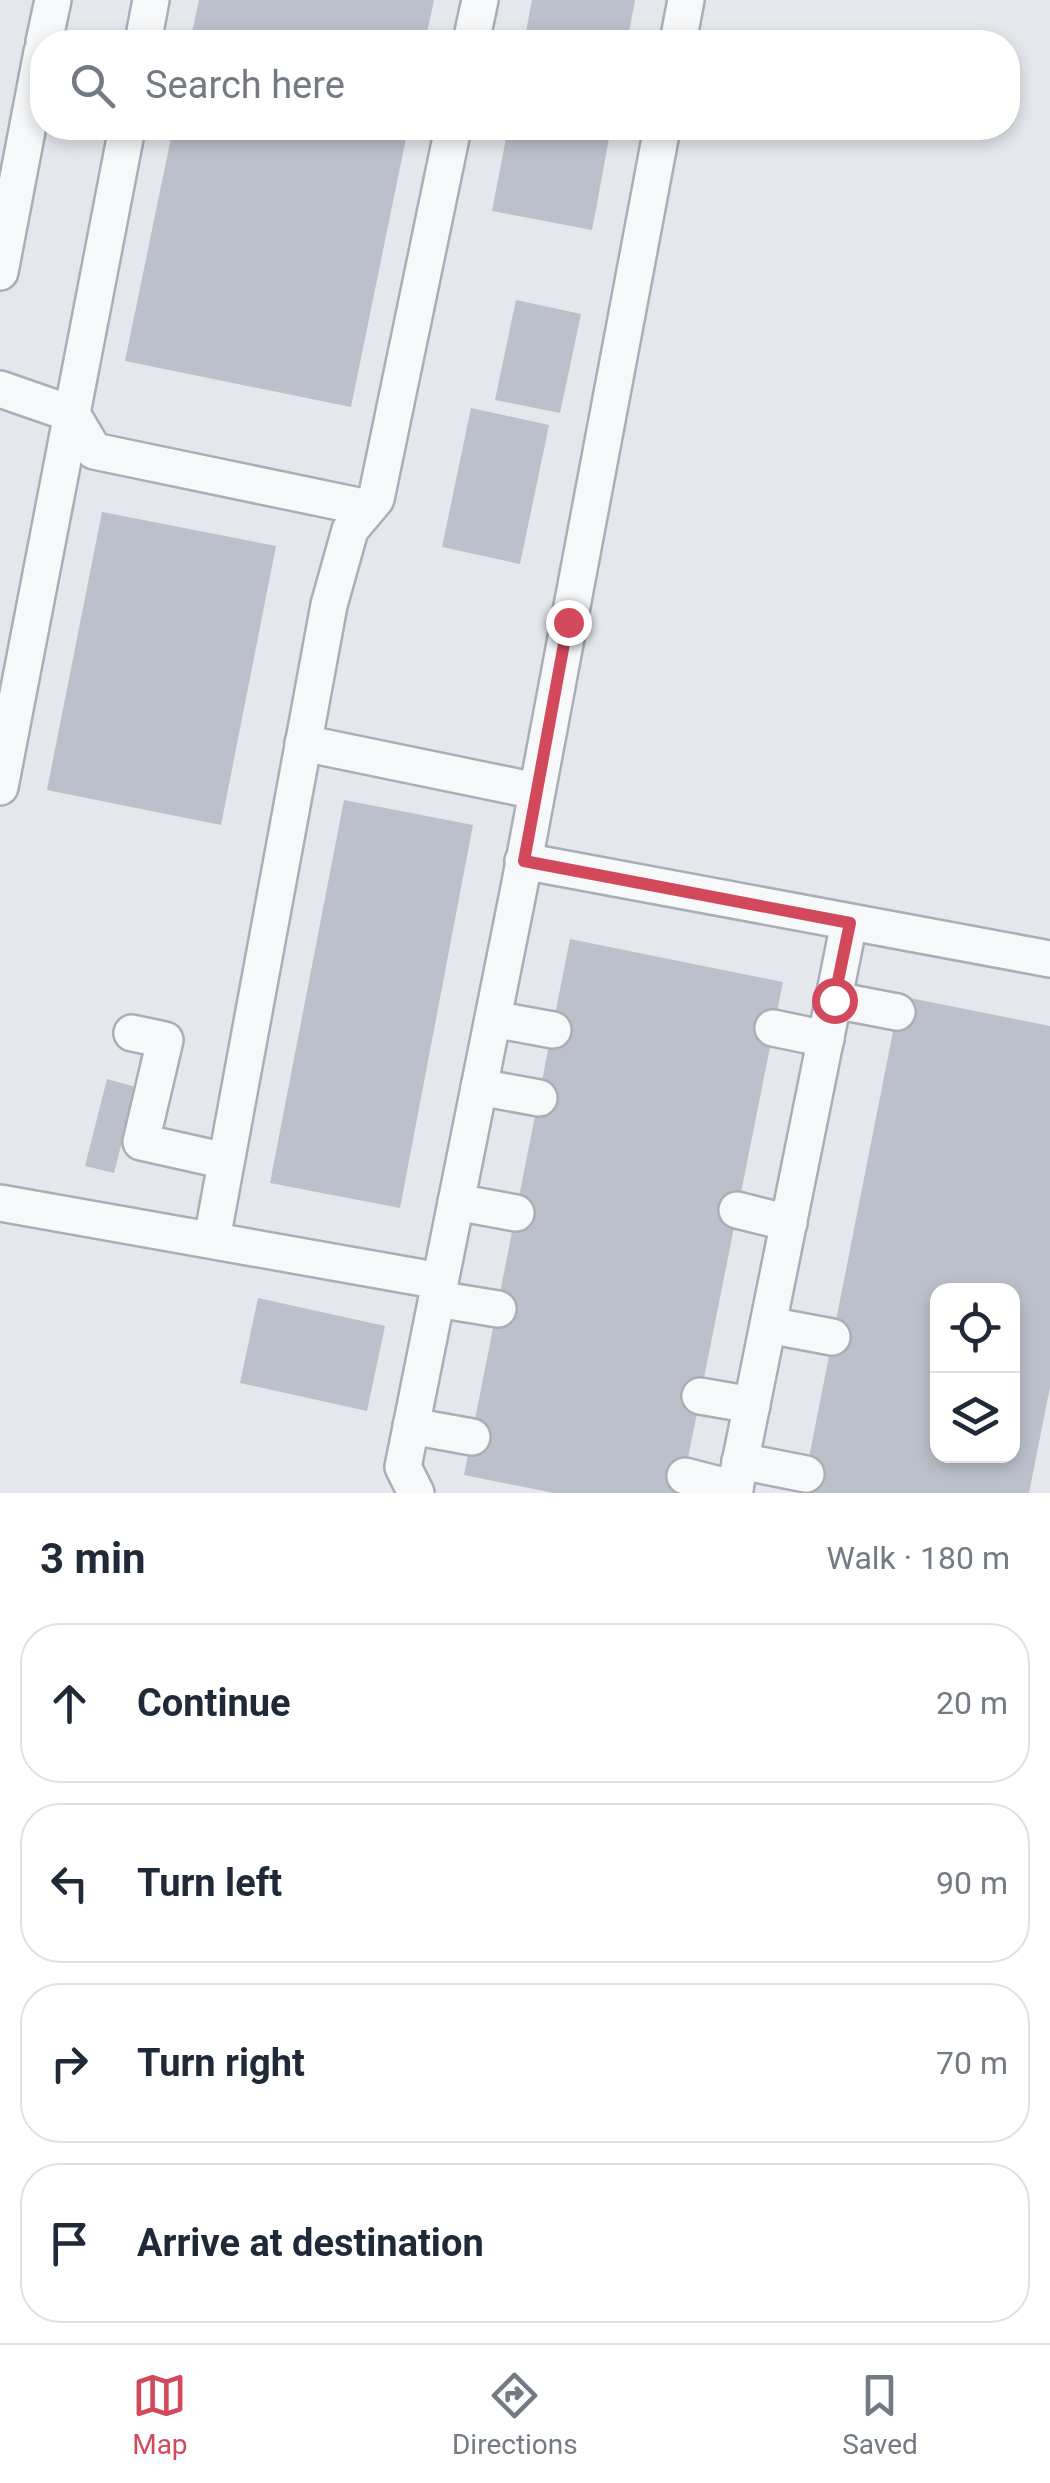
<!DOCTYPE html>
<html lang="en">
<head>
<meta charset="utf-8">
<style>
  :root { --surface:#fff; --page:#f2f2f3; --text:#1f2937; --muted:#747a83; --line:#e0e1e3; --accent:#d1495b }
  body { margin:0; font-family:Roboto,sans-serif; background:var(--page); color:var(--text) }
  .controls { position:absolute; right:30px; bottom:30px; display:grid; overflow:hidden; border-radius:20px; box-shadow:0 5px 15px #0003 }
  .controls button { width:90px; height:90px; display:grid; place-items:center; padding:0; border:0; border-bottom:2px solid var(--line); background:var(--surface); color:var(--text); font:50px sans-serif }
  .stop { position:absolute; width:30px; height:30px; margin:-22px; border:8px solid #d1495b; border-radius:50%; background:#fff }
  .stop.end { background:#d1495b; border-color:#fff; box-shadow:0 2px 10px #0008 }
  .list { margin:0; padding:0; list-style:none }
  h2 { display:flex; justify-content:space-between; align-items:center; height:130px; margin:0; padding:0 40px; font-size:42px }
  h2 small { font-size:32px; font-weight:400; color:var(--muted) }
  .list li { display:grid; grid-template-columns:65px 1fr auto; gap:30px; align-items:center; box-sizing:border-box; height:160px; margin:0 20px 20px; padding:0 20px; border:2px solid var(--line); border-radius:40px }
  .list b { display:block; font-size:38px; white-space:nowrap }
  .list em { font-size:32px; font-style:normal; color:var(--muted) }
  .icon { flex:none; width:55px; height:55px; fill:none; stroke:currentColor; stroke-width:2; stroke-linecap:round; stroke-linejoin:round }
  .map { position:relative; flex:none; width:1050px; height:1493px; overflow:hidden }
  .search { position:absolute; background:var(--surface); box-shadow:0 5px 15px #0003; left:30px; right:30px; top:30px; height:110px; display:flex; align-items:center; gap:25px; box-sizing:border-box; padding:0 35px; border-radius:40px; color:var(--muted); font-size:38px }
  .sheet { height:850px; background:var(--surface) }
  nav { display:flex; justify-content:space-around; align-items:center; box-sizing:border-box; height:140px; border-top:2px solid var(--line); background:var(--surface); font-size:28px; color:var(--muted) }
  nav a { display:grid; justify-items:center; gap:5px }
  nav .on { color:var(--accent) }
  .map>svg:first-child { display:block }
</style>
</head>
<body>
<div class="map">
<svg width="1050" height="1493" viewBox="0 0 1050 1493">
  <rect width="100%" height="100%" fill="#e4e7ec"/>
  <g fill="#bbc0ca" fill-rule="evenodd">
    <polygon points="199,0 434,0 425,42 190,42"/>
    <polygon points="532,0 635,0 627,42 524,42"/>
    <polygon points="173,128 408,128 351,407 125,361"/>
    <polygon points="508,128 611,128 592,230 492,211"/>
    <polygon points="516,300 581,314 560,413 495,400"/>
    <polygon points="471,408 549,425 520,564 442,547"/>
    <polygon points="102,512 276,546 221,825 47,790"/>
    <polygon points="344,800 473,825 400,1208 270,1183"/>
    <polygon points="570,939 783,982 681,1493 554,1493 464,1475"/>
    <path d="M900,996l150,30v361l-21,106h-227zM938,1290h74v166h-74z"/>
    <polygon points="107,1079 136,1087 114,1173 85,1166"/>
    <polygon points="258,1298 385,1326 367,1411 240,1383"/>
  </g>
  <g fill="none" stroke-linecap="round" stroke-linejoin="round">
    <defs>
      <g id="minor">
        <polyline points="44,42 53,0"/>
        <polyline points="143,42 151,0"/>
        <polyline points="471,42 480,0"/>
        <polyline points="678,42 686,0"/>
        <polyline points="0,272 42,52"/>
        <polyline points="0,389 72,414 94,451 368,508"/>
        <polyline points="303,743 536,791"/>
        <polyline points="0,787 127,128"/>
        <polyline points="523,861 1050,959"/>
        <polyline points="834,1000 897,1012"/>
        <polyline points="493,1019 553,1030"/>
        <polyline points="773,1028 826,1039"/>
        <polyline points="132,1033 165,1040 141,1142 226,1161"/>
        <polyline points="479,1087 539,1098"/>
        <polyline points="456,1202 516,1213"/>
        <polyline points="0,1203 440,1281"/>
        <polyline points="737,1210 789,1223"/>
        <polyline points="212,1239 329,605 350,530 376,499 453,128"/>
        <polyline points="437,1299 498,1309"/>
        <polyline points="768,1325 832,1337"/>
        <polyline points="700,1396 752,1405"/>
        <polyline points="411,1426 472,1437"/>
        <polyline points="740,1461 806,1474"/>
        <polyline points="685,1476 735,1489"/>
        <polyline points="416,1493 403,1467 519,888 662,128"/>
        <polyline points="734,1493 849,923"/>
      </g>
    </defs>
    <use href="#minor" stroke="#a9aeb7" stroke-width="40"/>
    <use href="#minor" stroke="#f7f8fa" stroke-width="35"/>
  </g>
  <g fill="none" stroke-linecap="round" stroke-linejoin="round">
    <polyline stroke="#d1495b" stroke-width="12" points="568,622 524,861 850,923 834,1000"/>
  </g>
</svg>
<div class="controls">
<button><svg class="icon" aria-label="locate" viewBox="0 0 24 24"><circle cx="12" cy="12" r="6"/><path d="M12 2v4M12 18v4M2 12h4M18 12h4"/></svg></button>
<button><svg class="icon" aria-label="layers" viewBox="0 0 24 24"><path d="M12 4l9 5-9 5-9-5zM3 14l9 5 9-5"/></svg></button>
</div>
<div class="stop" style="left:834px;top:1000px"></div>
<div class="stop end" style="left:568px;top:622px"></div>
<div class="search"><svg class="icon" aria-label="search" viewBox="0 0 24 24"><circle cx="10" cy="10" r="6"/><path d="M15 15l6 6"/></svg>Search here</div>
</div>
<section class="sheet">
<h2>3 min<small>Walk · 180 m</small></h2>
<ul class="list">
<li><svg class="icon" aria-label="ahead" viewBox="0 0 24 24"><path d="M12 20V5M6 11l6-6 6 6"/></svg><div><b>Continue</b></div><em>20 m</em></li>
<li><svg class="icon" aria-label="left" viewBox="0 0 24 24"><path d="M17 20v-9H6M10 6l-5 5 5 5"/></svg><div><b>Turn left</b></div><em>90 m</em></li>
<li><svg class="icon" aria-label="right" viewBox="0 0 24 24"><path d="M7 20v-9h11M14 6l5 5-5 5"/></svg><div><b>Turn right</b></div><em>70 m</em></li>
<li><svg class="icon" aria-label="arrive" viewBox="0 0 24 24"><path d="M6 21V4h12l-3 4 3 4H6"/></svg><div><b>Arrive at destination</b></div></li>
</ul>
</section>
<nav>
<a class="on"><svg class="icon" aria-label="map" viewBox="0 0 24 24"><path d="M3 6l6-2 6 2 6-2v14l-6 2-6-2-6 2zM9 4v14M15 6v14"/></svg>Map</a>
<a><svg class="icon" aria-label="directions" viewBox="0 0 24 24"><path d="M12 3l9 9-9 9-9-9zM9 14v-3h6M13 9l2 2-2 2"/></svg>Directions</a>
<a><svg class="icon" aria-label="saved" viewBox="0 0 24 24"><path d="M7 4h10v16l-5-4-5 4z"/></svg>Saved</a>
</nav>
</body>
</html>
